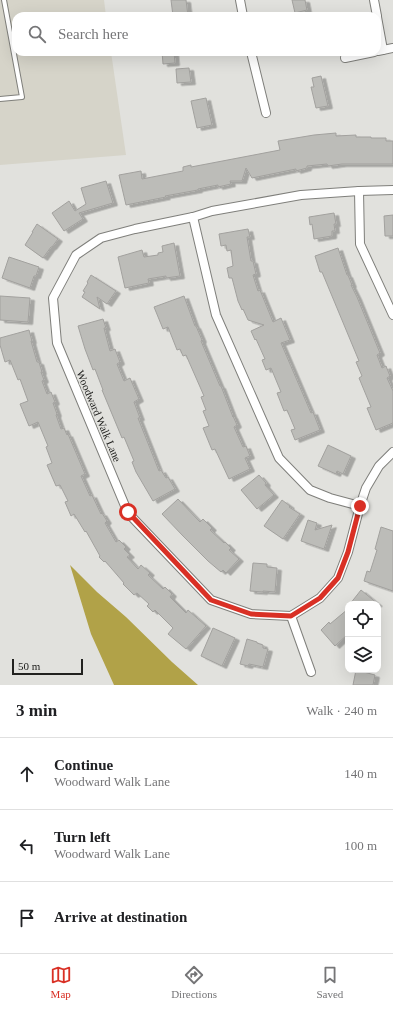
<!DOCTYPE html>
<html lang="en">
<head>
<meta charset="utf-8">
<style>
  :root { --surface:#fff; --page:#f6f6f6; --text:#202124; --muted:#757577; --line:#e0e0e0; --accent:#d93025 }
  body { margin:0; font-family:Georgia,serif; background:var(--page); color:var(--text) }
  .controls { position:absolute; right:12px; bottom:12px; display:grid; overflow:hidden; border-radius:8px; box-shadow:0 4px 16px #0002 }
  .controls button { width:36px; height:36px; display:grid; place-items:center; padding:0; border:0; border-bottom:1px solid var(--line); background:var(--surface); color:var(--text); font:20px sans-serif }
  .scale { position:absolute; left:12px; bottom:10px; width:71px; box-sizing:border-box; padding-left:4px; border:2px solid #21211f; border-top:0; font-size:11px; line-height:14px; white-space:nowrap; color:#21211f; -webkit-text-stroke:3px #e1e1dd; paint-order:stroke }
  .stop { position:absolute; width:12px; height:12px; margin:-9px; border:3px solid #d93025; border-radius:50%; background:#fff }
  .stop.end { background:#d93025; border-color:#fff; box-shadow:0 1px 4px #0008 }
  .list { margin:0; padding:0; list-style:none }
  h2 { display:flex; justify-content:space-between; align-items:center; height:52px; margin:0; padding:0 16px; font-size:17px }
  h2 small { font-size:13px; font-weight:400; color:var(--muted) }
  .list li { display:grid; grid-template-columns:26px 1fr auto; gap:12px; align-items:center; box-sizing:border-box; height:72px; padding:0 16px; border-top:1px solid var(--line) }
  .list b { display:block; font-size:15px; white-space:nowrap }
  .list p { margin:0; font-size:13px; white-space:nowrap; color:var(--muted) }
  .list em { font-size:13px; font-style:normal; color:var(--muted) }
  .icon { flex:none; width:22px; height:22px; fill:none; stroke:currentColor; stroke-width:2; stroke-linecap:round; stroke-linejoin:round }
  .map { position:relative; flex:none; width:393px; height:685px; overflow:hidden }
  .search { position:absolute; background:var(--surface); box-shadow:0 4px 16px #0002; left:12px; right:12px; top:12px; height:44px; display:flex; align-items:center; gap:10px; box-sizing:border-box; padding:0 14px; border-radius:12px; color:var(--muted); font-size:15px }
  .sheet { height:268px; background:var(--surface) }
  nav { display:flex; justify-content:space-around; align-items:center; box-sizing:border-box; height:56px; border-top:1px solid var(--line); background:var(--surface); font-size:11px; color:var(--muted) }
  nav a { display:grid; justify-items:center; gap:2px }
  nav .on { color:var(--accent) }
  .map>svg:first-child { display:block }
</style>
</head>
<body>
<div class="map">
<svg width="393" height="685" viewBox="0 0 393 685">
  <defs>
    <filter id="shadow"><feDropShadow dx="4.5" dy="2.5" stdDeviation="0" flood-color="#0004"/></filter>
  </defs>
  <rect width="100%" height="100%" fill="#e1e1dd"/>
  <polygon fill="#d6d4c9" points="0,0 104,0 106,16 16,16 16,52 111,52 126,155 0,165"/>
  <polygon fill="#b1a248" points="70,565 97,592 126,617 172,662 198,685 114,685 91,634"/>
  <g fill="#bcbcb8" stroke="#a2a19e" filter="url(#shadow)">
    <polygon points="171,0 186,0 188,16 173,16"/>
    <polygon points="292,0 305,0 307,10 295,13"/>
    <polygon points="162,52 174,52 175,63 163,64"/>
    <polygon points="189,68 191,82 177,83 176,69"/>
    <polygon points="321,76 328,106 316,108 311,87 314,87 312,78"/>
    <polygon points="206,98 212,125 197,128 191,101"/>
    <polygon points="336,133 336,136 356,135 356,137 371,137 371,138 386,138 386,141 393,141 393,164 342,164 328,166 327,164 307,166 307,168 296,171 296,169 252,178 246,168 242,181 230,181 231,184 218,187 218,185 198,189 198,190 165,196 166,197 126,205 119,175 141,171 142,179 183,171 183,167 191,165 191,167 280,150 278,141 314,135"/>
    <polygon points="106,181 113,203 79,213 83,219 64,231 52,213 69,201 75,211 86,204 81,188"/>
    <polygon points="334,213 336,224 334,224 335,231 332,231 332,236 314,239 312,224 310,225 309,217"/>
    <polygon points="393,215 393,236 385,236 384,216"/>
    <polygon points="37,224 58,239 52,247 51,247 43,258 25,245 33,232 32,232"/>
    <polygon points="248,229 250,237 247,237 251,261 253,261 256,274 253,275 258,291 260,290 273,322 281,318 290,340 281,343 311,413 313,412 320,430 295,440 291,430 295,429 287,410 284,411 277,393 281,392 271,368 266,370 262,360 265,359 256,339 255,340 251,331 264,325 248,320 243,309 242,310 238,301 232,278 229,278 227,268 233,266 231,250 227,251 226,245 221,246 219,234"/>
    <polygon points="174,243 180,276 166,278 166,276 148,279 149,283 125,288 118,257 142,250 144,257 158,255 158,253 163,252 162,246"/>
    <polygon points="338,248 347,275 348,275 352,285 351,285 357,297 380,353 377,355 382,368 386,366 390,376 387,378 393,391 393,423 376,430 367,408 371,407 359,378 362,376 356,362 359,361 322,272 320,272 315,256"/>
    <polygon points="9,257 39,267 36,276 34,276 30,288 2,278"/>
    <polygon points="91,275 116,291 107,304 97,297 100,309 82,297 85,292 83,291 88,283 87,282"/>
    <polygon points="0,296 30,298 28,322 0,320"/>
    <polygon points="184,296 195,326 196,326 202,340 201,341 220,386 221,386 233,417 233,416 237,425 234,427 243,447 246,446 250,456 245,458 250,469 229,479 215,449 212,450 203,428 209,426 203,411 206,410 201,397 204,396 186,355 183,356 180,349 177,350 168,327 163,329 154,307"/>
    <polygon points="103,319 106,328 104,328 110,351 115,349 120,362 117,364 124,381 130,378 139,399 134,402 140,418 138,418 159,471 161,470 166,478 168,477 175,489 153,501 136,472 132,462 134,461 124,437 122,438 102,390 103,390 95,369 93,370 85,349 78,326"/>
    <polygon points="29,330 32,341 31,341 37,362 39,362 42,372 41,372 44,380 42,381 47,394 51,392 55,402 53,403 57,414 56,415 61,429 64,428 67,435 68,434 85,474 81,476 90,496 92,495 101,514 102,513 107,521 105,523 116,542 119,540 126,547 124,549 130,555 127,557 138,569 141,565 150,573 148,575 163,589 165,587 172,594 170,597 186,613 188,610 206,626 186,649 168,634 173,628 155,610 153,612 147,606 149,604 137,593 134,595 123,584 124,583 105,561 104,562 99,557 100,556 86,531 85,532 74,514 71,516 65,502 68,501 60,485 56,486 47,465 52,463 46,447 48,446 38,422 29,426 20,404 28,401 20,379 18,380 10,360 5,362 0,345 0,338"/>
    <polygon points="328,445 351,456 343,474 337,471 336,474 318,466"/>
    <polygon points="259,475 266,483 265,485 274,495 257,509 241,490"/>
    <polygon points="178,499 200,522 203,519 212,528 210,530 224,543 225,542 231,548 229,550 239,559 226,573 223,570 221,572 208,561 183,536 162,514"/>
    <polygon points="282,500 290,506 289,507 300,514 283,539 264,526"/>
    <polygon points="308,520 317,523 315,530 332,525 324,549 301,541"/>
    <polygon points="381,527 393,531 393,591 364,581 367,571 370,572 377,550 375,549"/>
    <polygon points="253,563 267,564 267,567 277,568 275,592 263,591 263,592 250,591"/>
    <polygon points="361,590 378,604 350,604"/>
    <polygon points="348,609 348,634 335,646 321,630 329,622 330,624"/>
    <polygon points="213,628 235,638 222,666 201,656"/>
    <polygon points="247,639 257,642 257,643 263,645 263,648 268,649 263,667 249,664 248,666 240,664"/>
    <polygon points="356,670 375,675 373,685 353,685"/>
  </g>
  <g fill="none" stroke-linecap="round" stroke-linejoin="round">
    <defs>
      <polyline id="service" points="0,99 22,97 4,0"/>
      <g id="minor">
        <polyline points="240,0 243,16"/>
        <polyline points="374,0 377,16"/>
        <polyline points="377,17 383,50"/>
        <polyline points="378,51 393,48"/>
        <polyline points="251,52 266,113"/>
        <polyline points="345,58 374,52"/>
        <polyline points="393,190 359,191 301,195 212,211 193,217 135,229 101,238 76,255 53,298 57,343 128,513 211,600 251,614 291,616 320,598 338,578 348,552 360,506 366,488 379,466 393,452"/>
        <polyline points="359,191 360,244 393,315"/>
        <polyline points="193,217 216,315 279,458 310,490 330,498 360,506"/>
        <polyline points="291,616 311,672"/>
      </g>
    </defs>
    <use href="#service" stroke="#7f7f7b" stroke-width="6"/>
    <use href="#minor" stroke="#7f7f7b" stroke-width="10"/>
    <use href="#service" stroke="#fff" stroke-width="4"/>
    <use href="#minor" stroke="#fff" stroke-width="8"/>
  </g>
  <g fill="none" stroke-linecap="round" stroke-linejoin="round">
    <polyline stroke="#d93025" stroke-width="5" points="128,512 211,600 251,614 291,616 320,598 338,578 348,552 360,506"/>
  </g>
  <g text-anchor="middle" stroke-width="3" stroke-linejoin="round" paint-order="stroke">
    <g font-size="11" fill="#21211f" stroke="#e1e1dd">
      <text transform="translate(99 416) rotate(67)" y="4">Woodward Walk Lane</text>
    </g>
  </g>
</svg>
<div class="controls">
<button><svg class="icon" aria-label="locate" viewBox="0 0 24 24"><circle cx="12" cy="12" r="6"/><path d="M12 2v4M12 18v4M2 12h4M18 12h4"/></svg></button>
<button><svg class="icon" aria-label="layers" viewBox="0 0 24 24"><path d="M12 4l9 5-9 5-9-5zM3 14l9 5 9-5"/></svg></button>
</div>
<div class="scale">50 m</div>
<div class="stop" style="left:128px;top:512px"></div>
<div class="stop end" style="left:360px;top:506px"></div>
<div class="search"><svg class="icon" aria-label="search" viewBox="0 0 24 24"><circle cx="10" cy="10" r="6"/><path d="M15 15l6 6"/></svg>Search here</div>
</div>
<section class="sheet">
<h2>3 min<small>Walk · 240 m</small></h2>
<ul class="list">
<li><svg class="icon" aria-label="ahead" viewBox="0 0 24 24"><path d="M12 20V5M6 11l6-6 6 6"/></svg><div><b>Continue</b><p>Woodward Walk Lane</p></div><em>140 m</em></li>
<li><svg class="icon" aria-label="left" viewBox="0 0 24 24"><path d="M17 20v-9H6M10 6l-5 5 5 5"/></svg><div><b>Turn left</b><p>Woodward Walk Lane</p></div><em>100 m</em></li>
<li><svg class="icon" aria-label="arrive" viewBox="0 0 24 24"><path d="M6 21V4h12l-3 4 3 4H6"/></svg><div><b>Arrive at destination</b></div></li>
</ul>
</section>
<nav>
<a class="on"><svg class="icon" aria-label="map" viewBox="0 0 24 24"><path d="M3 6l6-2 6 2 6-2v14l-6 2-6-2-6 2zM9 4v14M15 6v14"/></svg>Map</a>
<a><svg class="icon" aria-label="directions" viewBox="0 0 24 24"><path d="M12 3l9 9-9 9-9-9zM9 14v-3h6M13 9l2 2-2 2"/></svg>Directions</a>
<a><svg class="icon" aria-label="saved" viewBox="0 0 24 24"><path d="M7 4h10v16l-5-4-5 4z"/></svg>Saved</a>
</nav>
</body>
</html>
